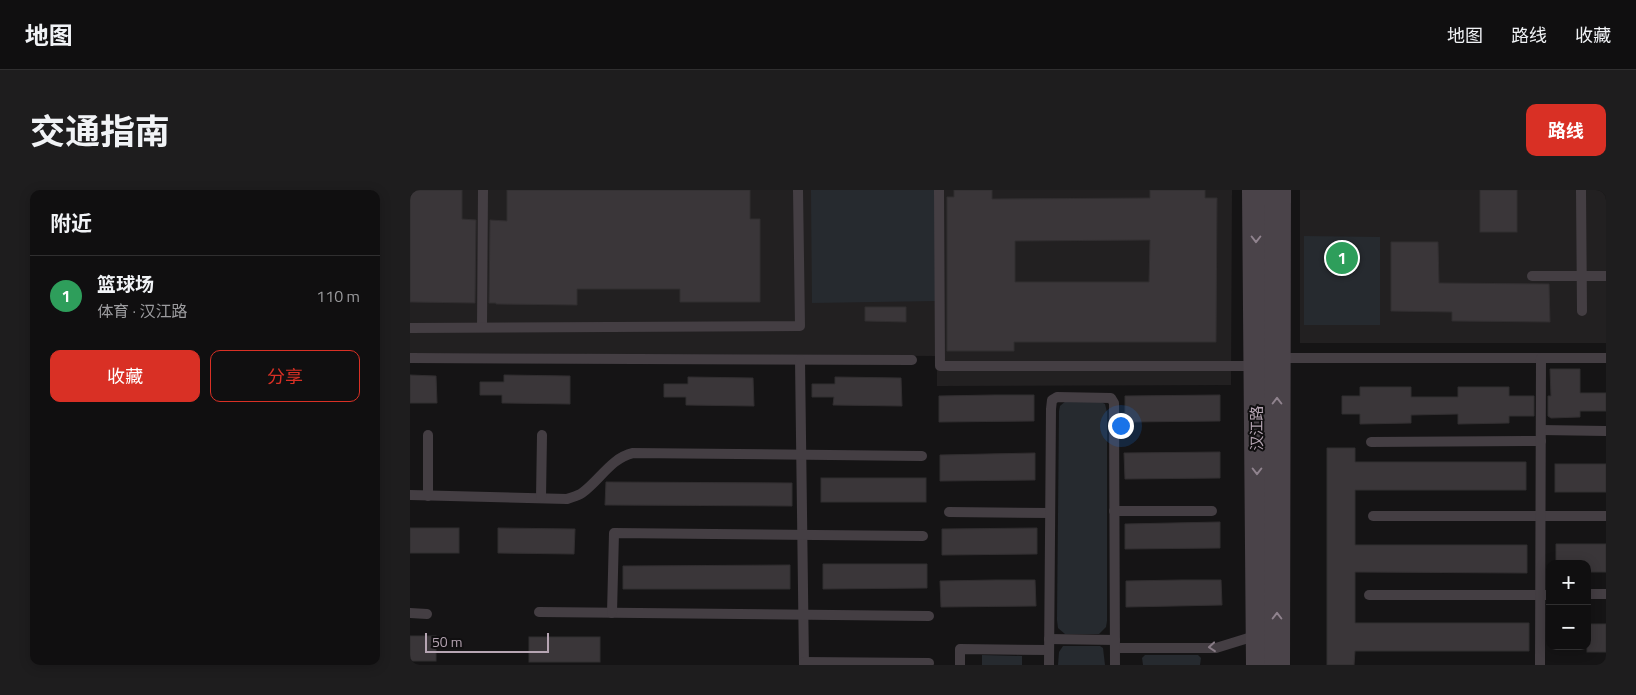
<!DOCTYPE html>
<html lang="zh">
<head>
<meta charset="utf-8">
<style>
  :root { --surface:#100f10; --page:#1e1d1e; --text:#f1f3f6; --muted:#9c9c9f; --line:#302f30; --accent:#d93025 }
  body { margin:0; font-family:"Titillium Web","Noto Sans SC",sans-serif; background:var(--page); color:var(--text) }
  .controls { position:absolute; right:15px; bottom:15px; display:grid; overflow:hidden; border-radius:10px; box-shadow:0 2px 12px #0003 }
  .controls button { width:45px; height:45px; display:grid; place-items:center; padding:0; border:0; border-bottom:1px solid var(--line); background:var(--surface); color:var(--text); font:25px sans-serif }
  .scale { position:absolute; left:15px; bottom:12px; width:124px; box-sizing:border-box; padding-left:5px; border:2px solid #b6a5b3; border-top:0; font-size:14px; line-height:18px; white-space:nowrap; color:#b6a5b3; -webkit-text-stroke:4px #100f10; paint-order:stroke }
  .you { position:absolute; left:710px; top:235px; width:18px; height:18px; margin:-12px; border:4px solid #fff; border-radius:50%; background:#1a73e8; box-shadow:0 0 0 8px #1a73e833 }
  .badge { display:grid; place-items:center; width:32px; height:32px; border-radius:50%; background:var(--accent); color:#fff; font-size:16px; font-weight:700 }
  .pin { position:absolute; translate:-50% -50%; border:2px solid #fff; box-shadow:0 1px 5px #0006 }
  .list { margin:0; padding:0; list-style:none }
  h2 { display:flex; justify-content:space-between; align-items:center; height:65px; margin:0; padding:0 20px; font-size:21px }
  h2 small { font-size:16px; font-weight:400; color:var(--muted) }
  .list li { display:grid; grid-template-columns:32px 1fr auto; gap:15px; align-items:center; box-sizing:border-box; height:80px; padding:0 20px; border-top:1px solid var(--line) }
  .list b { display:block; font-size:19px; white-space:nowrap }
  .list p { margin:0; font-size:16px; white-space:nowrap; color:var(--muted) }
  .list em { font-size:16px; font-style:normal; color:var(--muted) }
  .actions { display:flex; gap:10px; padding:15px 20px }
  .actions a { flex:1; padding:11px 0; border:1px solid var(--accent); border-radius:10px; text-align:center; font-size:18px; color:var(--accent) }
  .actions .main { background:var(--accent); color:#fff }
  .map { position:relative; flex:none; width:1196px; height:475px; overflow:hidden; border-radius:10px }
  header { display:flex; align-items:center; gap:30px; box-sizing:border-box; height:70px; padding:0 25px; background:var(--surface); border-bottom:1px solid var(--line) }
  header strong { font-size:24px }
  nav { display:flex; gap:28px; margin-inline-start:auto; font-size:18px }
  .intro { display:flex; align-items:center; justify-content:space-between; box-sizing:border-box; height:120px; padding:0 30px }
  h1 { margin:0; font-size:35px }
  .button { padding:12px 22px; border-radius:10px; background:var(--accent); color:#fff; font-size:18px; font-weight:700 }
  main { display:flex; gap:30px; padding:0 30px }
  aside { flex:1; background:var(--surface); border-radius:10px; box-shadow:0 2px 12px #0003 }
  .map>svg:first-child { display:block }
</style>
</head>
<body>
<header>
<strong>地图</strong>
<nav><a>地图</a><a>路线</a><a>收藏</a></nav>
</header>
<div class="intro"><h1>交通指南</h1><a class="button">路线</a></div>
<main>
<aside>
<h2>附近<small></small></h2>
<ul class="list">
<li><span class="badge" style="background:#2e9e5b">1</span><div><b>篮球场</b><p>体育 · 汉江路</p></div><em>110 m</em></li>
</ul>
<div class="actions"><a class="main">收藏</a><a>分享</a></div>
</aside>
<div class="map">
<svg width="1196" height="475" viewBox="0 0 1196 475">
  <rect width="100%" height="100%" fill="#151415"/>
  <g fill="#222021">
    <polygon points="0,0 822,0 821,195 527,196 527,166 0,163"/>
    <rect x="890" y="0" width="306" height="153"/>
  </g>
  <g fill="#262a2f">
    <polygon points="401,0 527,0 527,111 402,113"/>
    <polygon points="894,46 970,47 970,135 894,135"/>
    <polygon points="657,210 691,212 695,214 697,222 697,431 696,437 689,444 655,444 648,438 647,430 649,221 650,216"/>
    <polygon points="653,456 690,456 693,458 695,475 648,475 649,462"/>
    <polygon points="572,465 612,466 612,475 572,475"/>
    <polygon points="735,465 788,465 791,468 790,475 733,475 732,468"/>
  </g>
  <g fill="#3a3639" stroke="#312e30" fill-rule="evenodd">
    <polygon points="0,0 52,0 52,29 66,30 65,113 0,112"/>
    <polygon points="97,0 340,0 340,29 350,29 350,112 270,112 270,99 167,99 167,115 86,114 86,113 79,113 80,30 97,31"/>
    <path d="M544,0h38v9l158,-1v-8h55v8h12l-1,144h-202v9h-67v-154h7zM740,50l-1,42h-134v-41z"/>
    <rect x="1070" y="0" width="37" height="42"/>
    <polygon points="981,52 1028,52 1029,93 1139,94 1140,132 1042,131 1042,122 981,121"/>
    <polygon points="455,117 496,117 496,132 455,131"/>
    <polygon points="1140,179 1170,179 1170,203 1196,203 1196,221 1170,221 1170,227 1141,228 1138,226 1138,206 1141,206"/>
    <polygon points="0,185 26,186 27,213 0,213"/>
    <polygon points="94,185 160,186 160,214 92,213 92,205 70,205 70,192 94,192"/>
    <polygon points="278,187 343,188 344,216 276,215 276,207 254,207 254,194 278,194"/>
    <polygon points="425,187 491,188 492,216 423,215 424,207 402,207 402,194 425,194"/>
    <polygon points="950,197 1001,197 1001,207 1048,207 1048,197 1099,197 1099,206 1124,206 1124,226 1099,226 1099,233 1048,234 1048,224 1001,225 1001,233 950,234 950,224 932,224 932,206 950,206"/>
    <polygon points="584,205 624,205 624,231 529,232 529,206"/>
    <polygon points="810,205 810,231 715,232 715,206"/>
    <polygon points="917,258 945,258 945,272 1116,272 1116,300 945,300 945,355 1117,355 1117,383 945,382 945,433 1119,433 1119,461 945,461 944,475 917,475"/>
    <polygon points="810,262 810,288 715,289 714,263"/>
    <polygon points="625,263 625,290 530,291 530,265"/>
    <rect x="1145" y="274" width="51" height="28"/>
    <rect x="411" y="288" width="105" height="24"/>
    <polygon points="196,292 382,293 382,316 195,315"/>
    <polygon points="810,332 810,358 715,359 715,334"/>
    <rect x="0" y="338" width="49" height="25"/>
    <polygon points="88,338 165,339 164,364 88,363"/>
    <polygon points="627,338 627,364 532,365 532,339"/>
    <polygon points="1146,354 1196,354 1196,382 1177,382 1177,374 1146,374"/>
    <polygon points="413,374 517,374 517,398 413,399"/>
    <polygon points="380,375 380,399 213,399 213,376"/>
    <polygon points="585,390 625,390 626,416 531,417 530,391"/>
    <polygon points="771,390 811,390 812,415 716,417 716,391"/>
    <rect x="1177" y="434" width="19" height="28"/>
    <rect x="0" y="446" width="26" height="25"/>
    <rect x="119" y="447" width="71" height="25"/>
  </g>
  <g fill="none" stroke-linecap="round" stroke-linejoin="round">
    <g stroke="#443e43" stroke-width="10">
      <polyline points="529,0 530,176 845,176"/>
      <polyline points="1171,0 1172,121"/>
      <polyline points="1122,86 1196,86"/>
      <polyline points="72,137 73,0"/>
      <polyline points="0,138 390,136 388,0"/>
      <polyline points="0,168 502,170"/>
      <polyline points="867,168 1131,168"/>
      <polyline points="390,170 394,475"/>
      <polyline points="1131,240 1196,241"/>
      <polyline points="18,245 18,306"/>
      <polyline points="961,252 1131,251"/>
      <path d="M0,305l157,4c5,-2 11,-3 15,-6 18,-13 29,-35 51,-40l289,3"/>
      <polyline points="131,308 132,245"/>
      <polyline points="704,321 802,321"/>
      <polyline points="539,322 640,323"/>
      <polyline points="963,326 1196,326"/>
      <polyline points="1177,404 1196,404"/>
      <polyline points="959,405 1140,405"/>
      <polyline points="129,422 519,426"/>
      <polyline points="0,423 17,424"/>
      <polyline points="202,423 204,343 513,346"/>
      <polyline points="639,449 705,450"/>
      <polyline points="705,458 806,458 848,445"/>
      <polyline points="394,472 519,473"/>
      <polyline points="550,475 550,459 639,460"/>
      <polyline points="639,475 641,219 642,210 647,207 701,208 704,213 705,475"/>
      <polyline points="1130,475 1131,168 1196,168"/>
    </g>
    <g stroke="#4a4349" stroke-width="26">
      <polyline points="845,0 849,475"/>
      <polyline points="867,475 868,0"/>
    </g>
  </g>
  <defs><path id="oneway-chevron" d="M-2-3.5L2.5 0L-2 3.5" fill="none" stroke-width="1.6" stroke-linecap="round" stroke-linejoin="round" transform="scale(1.25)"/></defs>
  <g stroke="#90838e">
    <use href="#oneway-chevron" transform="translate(846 49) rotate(90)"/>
    <use href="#oneway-chevron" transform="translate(867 211) rotate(-90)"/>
    <use href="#oneway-chevron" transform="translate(847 281) rotate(90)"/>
    <use href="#oneway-chevron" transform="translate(867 426) rotate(-90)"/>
  </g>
  <use stroke="#887c86" href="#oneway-chevron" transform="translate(802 457) rotate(175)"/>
  <g text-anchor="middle" stroke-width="4" stroke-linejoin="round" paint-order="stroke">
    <g font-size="15" fill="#b6a5b3" stroke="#100f10">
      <text transform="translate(847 238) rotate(-90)" y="5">汉江路</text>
    </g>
  </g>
</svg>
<div class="controls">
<button>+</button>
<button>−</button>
</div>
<div class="scale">50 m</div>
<div class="you"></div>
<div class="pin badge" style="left:932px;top:68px;background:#2e9e5b">1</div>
</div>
</main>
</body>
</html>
